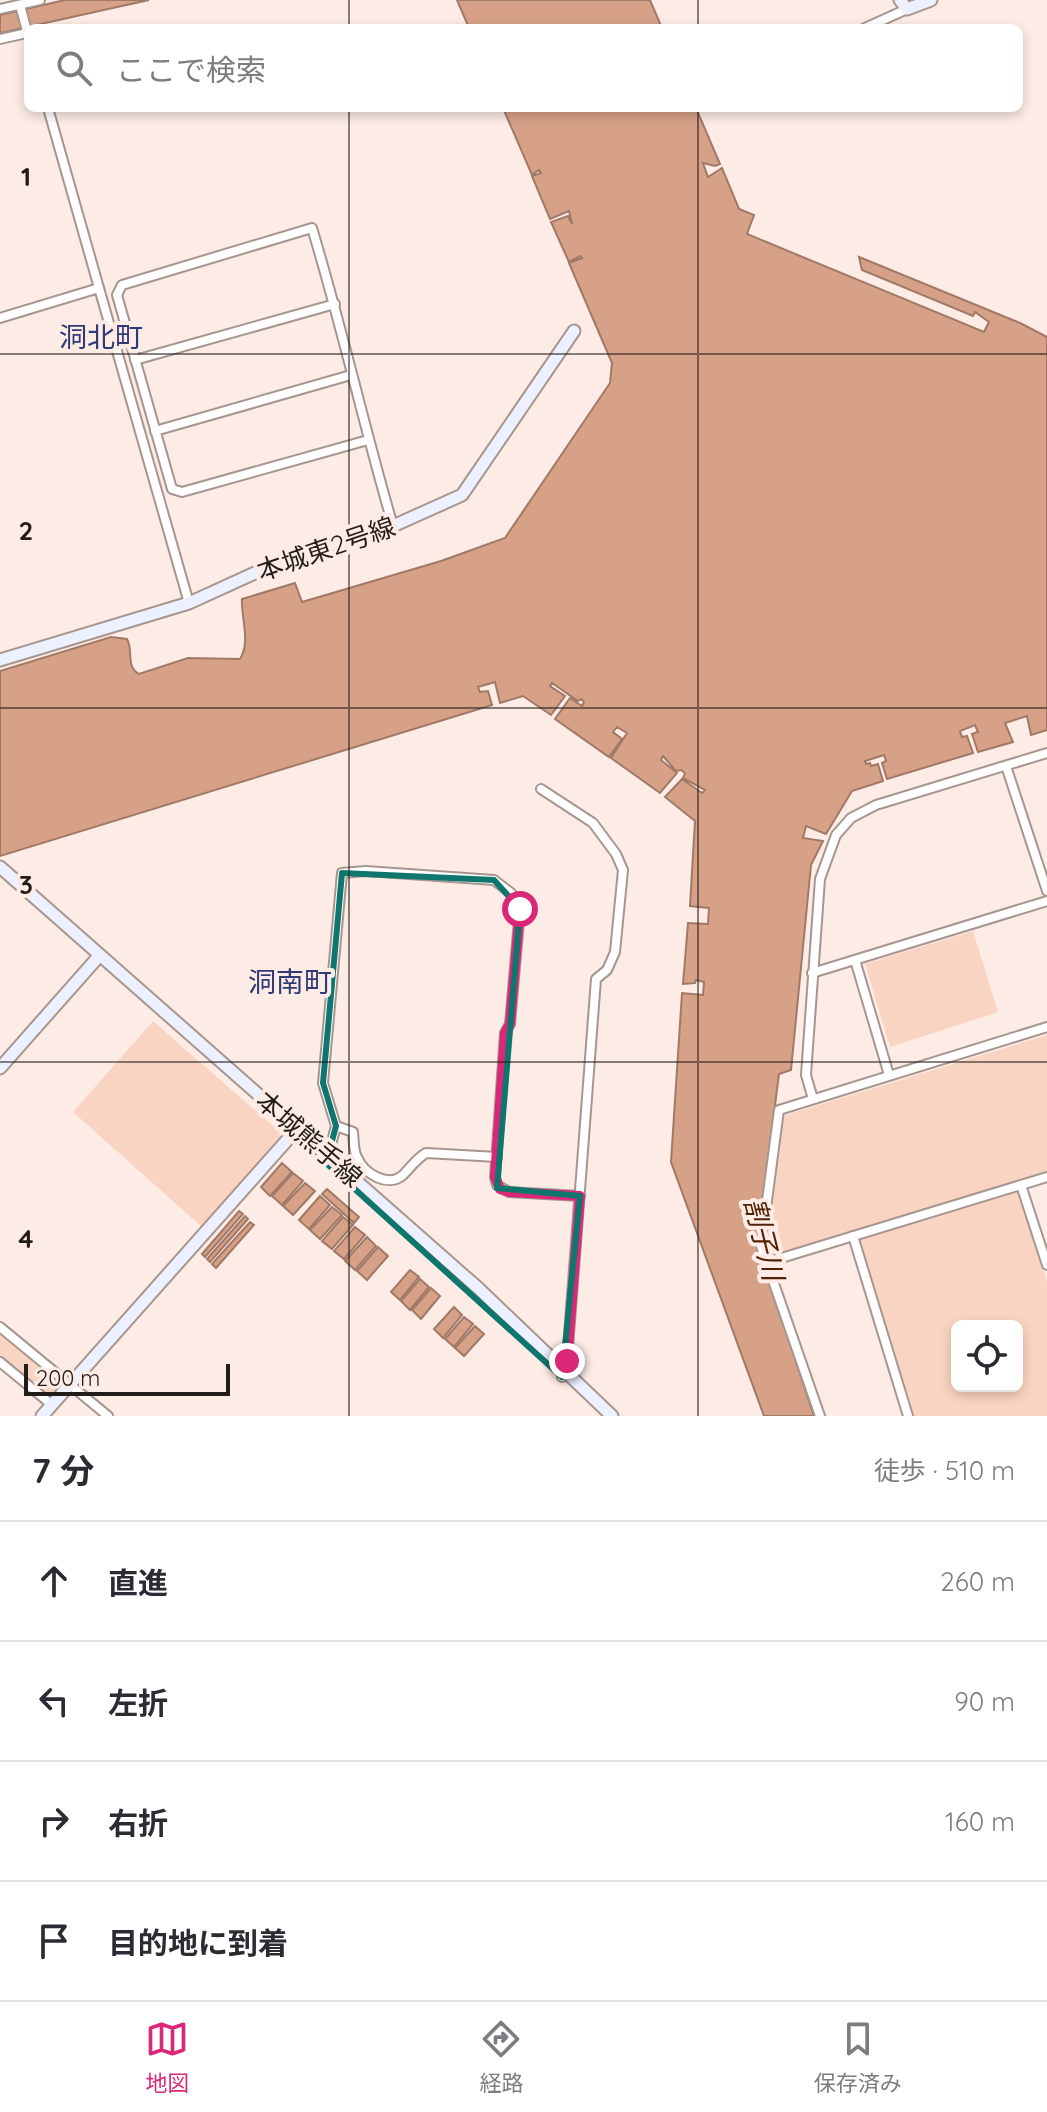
<!DOCTYPE html>
<html lang="ja">
<head>
<meta charset="utf-8">
<style>
  :root { --surface:#fff; --page:#f7f7f7; --text:#2b2b33; --muted:#7c7c81; --line:#e1e1e2; --accent:#db2777 }
  body { margin:0; font-family:Quicksand,"Noto Sans JP",sans-serif; background:var(--page); color:var(--text) }
  .controls { position:absolute; right:24px; bottom:24px; display:grid; overflow:hidden; border-radius:12px; box-shadow:0 4px 12px #0003 }
  .controls button { width:72px; height:72px; display:grid; place-items:center; padding:0; border:0; border-bottom:2px solid var(--line); background:var(--surface); color:var(--text); font:40px sans-serif }
  .scale { position:absolute; left:24px; bottom:20px; width:206px; box-sizing:border-box; padding-left:8px; border:4px solid #231d1a; border-top:0; font-size:22px; line-height:28px; white-space:nowrap; color:#231d1a; -webkit-text-stroke:6px #fdece5; paint-order:stroke }
  .stop { position:absolute; width:24px; height:24px; margin:-18px; border:6px solid #db2777; border-radius:50%; background:#fff }
  .stop.end { background:#db2777; border-color:#fff; box-shadow:0 2px 8px #0008 }
  .list { margin:0; padding:0; list-style:none }
  h2 { display:flex; justify-content:space-between; align-items:center; height:104px; margin:0; padding:0 32px; font-size:34px }
  h2 small { font-size:26px; font-weight:400; color:var(--muted) }
  .list li { display:grid; grid-template-columns:52px 1fr auto; gap:24px; align-items:center; box-sizing:border-box; height:120px; padding:0 32px; border-top:2px solid var(--line) }
  .list b { display:block; font-size:30px; white-space:nowrap }
  .list em { font-size:26px; font-style:normal; color:var(--muted) }
  .icon { flex:none; width:44px; height:44px; fill:none; stroke:currentColor; stroke-width:2; stroke-linecap:round; stroke-linejoin:round }
  .map { position:relative; flex:none; width:1047px; height:1416px; overflow:hidden }
  .search { position:absolute; background:var(--surface); box-shadow:0 4px 12px #0003; left:24px; right:24px; top:24px; height:88px; display:flex; align-items:center; gap:20px; box-sizing:border-box; padding:0 28px; border-radius:12px; color:var(--muted); font-size:30px }
  .sheet { height:584px; background:var(--surface) }
  nav { display:flex; justify-content:space-around; align-items:center; box-sizing:border-box; height:112px; border-top:2px solid var(--line); background:var(--surface); font-size:22px; color:var(--muted) }
  nav a { display:grid; justify-items:center; gap:4px }
  nav .on { color:var(--accent) }
  .map>svg:first-child { display:block }
</style>
</head>
<body>
<div class="map">
<svg width="1047" height="1416" viewBox="0 0 1047 1416">
  <rect width="100%" height="100%" fill="#fdece5"/>
  <g fill="#fad4c2" fill-rule="evenodd">
    <polygon points="973,931 998,1012 890,1047 865,964"/>
    <polygon points="153,1021 279,1131 280,1137 202,1227 73,1112"/>
    <polygon points="1047,1035 1047,1171 768,1259 764,1245 783,1116"/>
    <path d="M1018,1191l29,91v134h-134l-54,-177zM957,1326h60v60h-60z"/>
    <polygon points="0,1331 60,1381 61,1386 51,1398 0,1357"/>
  </g>
  <g fill="#d7a188" stroke="#a17967" stroke-width="2">
    <polygon points="65,0 149,0 0,33 0,15"/>
    <polygon points="457,0 650,0 662,28 469,28"/>
    <path d="M503,108h193l24,56 -5,2 -12,-3 5,14 14,-9 17,41 15,6 -7,19 237,98 5,-10 -14,-10 -2,4 -111,-46 -3,-13 161,66 27,14v393l-16,5 -4,-19 -22,7 8,19 -35,10 -6,-18 6,-2 -3,-7 -15,6 2,6 5,-1 6,17 -86,26 -5,-16 4,-2 -2,-6 -19,6 1,3 4,-1 1,3 7,-2 5,17 -31,10 -26,43 -20,-8 -3,12 20,3 -12,24 -20,205 -12,4 -22,171 57,171h-50l-93,-254 11,-169 21,2 1,-13 -8,-2 -1,3 -12,1 5,-61 20,1 1,-16 -19,-2 5,-85 -30,-24 17,-18 20,14 3,-3 -22,-12 2,-5 -4,-3 -5,1 -13,-15 -2,4 16,13 -17,20 -49,-35 16,-25 -10,-6 -4,5 9,7 -13,18 -54,-38 15,-21 12,8 2,-4 -3,-3 -3,2 -26,-18 -2,3 15,10 -14,19 -28,-19 -23,7 -5,-21 -17,5 2,5 8,-1 4,14 -492,151v-185l111,-34 16,2c7,12 -2,27 12,35l49,-16 52,1c11,-18 1,-40 2,-60l53,-16 7,19 139,-41 64,-23 105,-155 2,-20 -43,-100 13,-5 -2,-2 -11,6 -18,-40 17,-6 4,8 -3,-13 -19,8 -18,-43 9,-3 -2,-3 -7,5z"/>
    <polygon points="282,1163 292,1172 270,1196 261,1187"/>
    <polygon points="293,1173 303,1181 282,1205 272,1196"/>
    <polygon points="305,1183 315,1191 293,1215 283,1206"/>
    <polygon points="327,1189 359,1217 354,1223 322,1194"/>
    <polygon points="320,1196 330,1205 309,1229 299,1220"/>
    <polygon points="332,1207 342,1215 320,1239 310,1230"/>
    <polygon points="239,1211 243,1214 205,1257 202,1254"/>
    <polygon points="245,1216 248,1219 210,1262 207,1259"/>
    <polygon points="343,1217 353,1225 332,1249 322,1241"/>
    <polygon points="250,1222 254,1225 216,1268 212,1264"/>
    <polygon points="355,1227 365,1235 344,1259 334,1251"/>
    <polygon points="367,1237 376,1246 355,1270 345,1261"/>
    <polygon points="378,1247 388,1256 367,1280 357,1271"/>
    <polygon points="410,1270 419,1277 400,1300 391,1292"/>
    <polygon points="420,1279 429,1287 410,1310 401,1301"/>
    <polygon points="431,1288 440,1296 421,1319 412,1310"/>
    <polygon points="454,1307 462,1315 443,1338 434,1329"/>
    <polygon points="464,1317 473,1324 454,1347 445,1339"/>
    <polygon points="475,1326 484,1334 464,1356 455,1348"/>
  </g>
  <g fill="none" stroke-linecap="round" stroke-linejoin="round">
    <defs>
      <g id="street">
        <polyline points="20,5 28,35"/>
        <polyline points="0,9 40,0"/>
        <polyline points="865,28 907,9"/>
        <polyline points="0,39 27,33"/>
        <polyline points="48,108 99,288"/>
        <polyline points="0,318 99,288 189,603"/>
        <polyline points="135,360 335,304"/>
        <polyline points="155,431 351,375"/>
        <path d="M368,440l-186,52 -10,-3 -55,-194 5,-10 190,-57c30,99 52,199 81,298"/>
        <polyline points="1006,766 1047,891"/>
        <polyline points="541,789 593,823 616,854 623,870 615,952 607,970 596,979 567,1361 562,1377"/>
        <polyline points="855,960 889,1075"/>
        <polyline points="812,973 1047,901"/>
        <polyline points="813,1099 806,1075 820,879 836,835 851,818 876,805 1047,753"/>
        <path d="M336,1126l17,6c1,8 0,18 4,25 7,17 31,31 46,18 8,-8 13,-16 23,-22l71,4"/>
        <polyline points="328,1156 336,1126 323,1083 342,873 366,871 494,880 511,893 520,909 510,1024 505,1033 495,1177 497,1185 509,1192 580,1196"/>
        <polyline points="1021,1185 1047,1265"/>
        <polyline points="853,1236 908,1416"/>
        <polyline points="765,1263 1047,1177"/>
        <polyline points="0,1327 108,1416"/>
        <polyline points="0,1362 51,1404"/>
        <polyline points="820,1416 761,1246 779,1110 1047,1027"/>
      </g>
      <g id="secondary">
        <polyline points="900,0 907,9 931,0"/>
        <polyline points="0,660 189,603 292,556 393,526 462,495 574,331"/>
        <polyline points="0,867 478,1288 612,1416"/>
        <polyline points="0,1068 100,955"/>
        <polyline points="42,1416 297,1129"/>
      </g>
    </defs>
    <use href="#street" stroke="#a6968f" stroke-width="12"/>
    <use href="#secondary" stroke="#a6968f" stroke-width="15"/>
    <use href="#street" stroke="#fff" stroke-width="8"/>
    <use href="#secondary" stroke="#edf0fe" stroke-width="11"/>
  </g>
  <g fill="none" stroke-linecap="round" stroke-linejoin="round">
    <polyline stroke="#db2777" stroke-width="10" points="520,909 510,1024 505,1033 495,1177 500,1189 509,1192 580,1196 567,1361"/>
  </g>
  <path fill="none" stroke="#0f766e" stroke-width="6" stroke-linejoin="round" d="M342,873l152,7 26,29 -23,279 83,8 -18,181 -269,-244 4,-4 31,27 8,-30 -13,-43z"/>
  <path fill="none" stroke="#231d1a" stroke-width="2" stroke-opacity="0.55" d="M349,0v28M698,0v28M349,108v1308M698,108v1308M0,354h1047M0,708h1047M0,1062h1047"/>
  <g text-anchor="middle" stroke-width="8" stroke-linejoin="round" paint-order="stroke">
    <g font-size="26" fill="#231d1a" stroke="#fdece5">
      <text transform="translate(326 549) rotate(-19)" y="9">本城東2号線</text>
      <text transform="translate(309 1139) rotate(41)" y="9">本城熊手線</text>
    </g>
    <g font-size="28" fill="#303a75" stroke="#fdece5">
      <text x="101" y="347">洞北町</text>
      <text x="290" y="992">洞南町</text>
    </g>
    <g font-size="28" font-style="italic" fill="#532105" stroke="#fdece5">
      <text transform="translate(764 1239) rotate(76)" y="10">割子川</text>
    </g>
  </g>
  <g font-size="26" text-anchor="middle" font-weight="bold" fill="#231d1a" stroke="#fdece5" stroke-width="8" stroke-linejoin="round" paint-order="stroke">
    <text x="26" y="186">1</text>
    <text x="26" y="540">2</text>
    <text x="26" y="894">3</text>
    <text x="26" y="1248">4</text>
  </g>
</svg>
<div class="controls">
<button><svg class="icon" aria-label="locate" viewBox="0 0 24 24"><circle cx="12" cy="12" r="6"/><path d="M12 2v4M12 18v4M2 12h4M18 12h4"/></svg></button>
</div>
<div class="scale">200 m</div>
<div class="stop" style="left:520px;top:909px"></div>
<div class="stop end" style="left:567px;top:1361px"></div>
<div class="search"><svg class="icon" aria-label="search" viewBox="0 0 24 24"><circle cx="10" cy="10" r="6"/><path d="M15 15l6 6"/></svg>ここで検索</div>
</div>
<section class="sheet">
<h2>7 分<small>徒歩 · 510 m</small></h2>
<ul class="list">
<li><svg class="icon" aria-label="ahead" viewBox="0 0 24 24"><path d="M12 20V5M6 11l6-6 6 6"/></svg><div><b>直進</b></div><em>260 m</em></li>
<li><svg class="icon" aria-label="left" viewBox="0 0 24 24"><path d="M17 20v-9H6M10 6l-5 5 5 5"/></svg><div><b>左折</b></div><em>90 m</em></li>
<li><svg class="icon" aria-label="right" viewBox="0 0 24 24"><path d="M7 20v-9h11M14 6l5 5-5 5"/></svg><div><b>右折</b></div><em>160 m</em></li>
<li><svg class="icon" aria-label="arrive" viewBox="0 0 24 24"><path d="M6 21V4h12l-3 4 3 4H6"/></svg><div><b>目的地に到着</b></div></li>
</ul>
</section>
<nav>
<a class="on"><svg class="icon" aria-label="map" viewBox="0 0 24 24"><path d="M3 6l6-2 6 2 6-2v14l-6 2-6-2-6 2zM9 4v14M15 6v14"/></svg>地図</a>
<a><svg class="icon" aria-label="directions" viewBox="0 0 24 24"><path d="M12 3l9 9-9 9-9-9zM9 14v-3h6M13 9l2 2-2 2"/></svg>経路</a>
<a><svg class="icon" aria-label="saved" viewBox="0 0 24 24"><path d="M7 4h10v16l-5-4-5 4z"/></svg>保存済み</a>
</nav>
</body>
</html>
